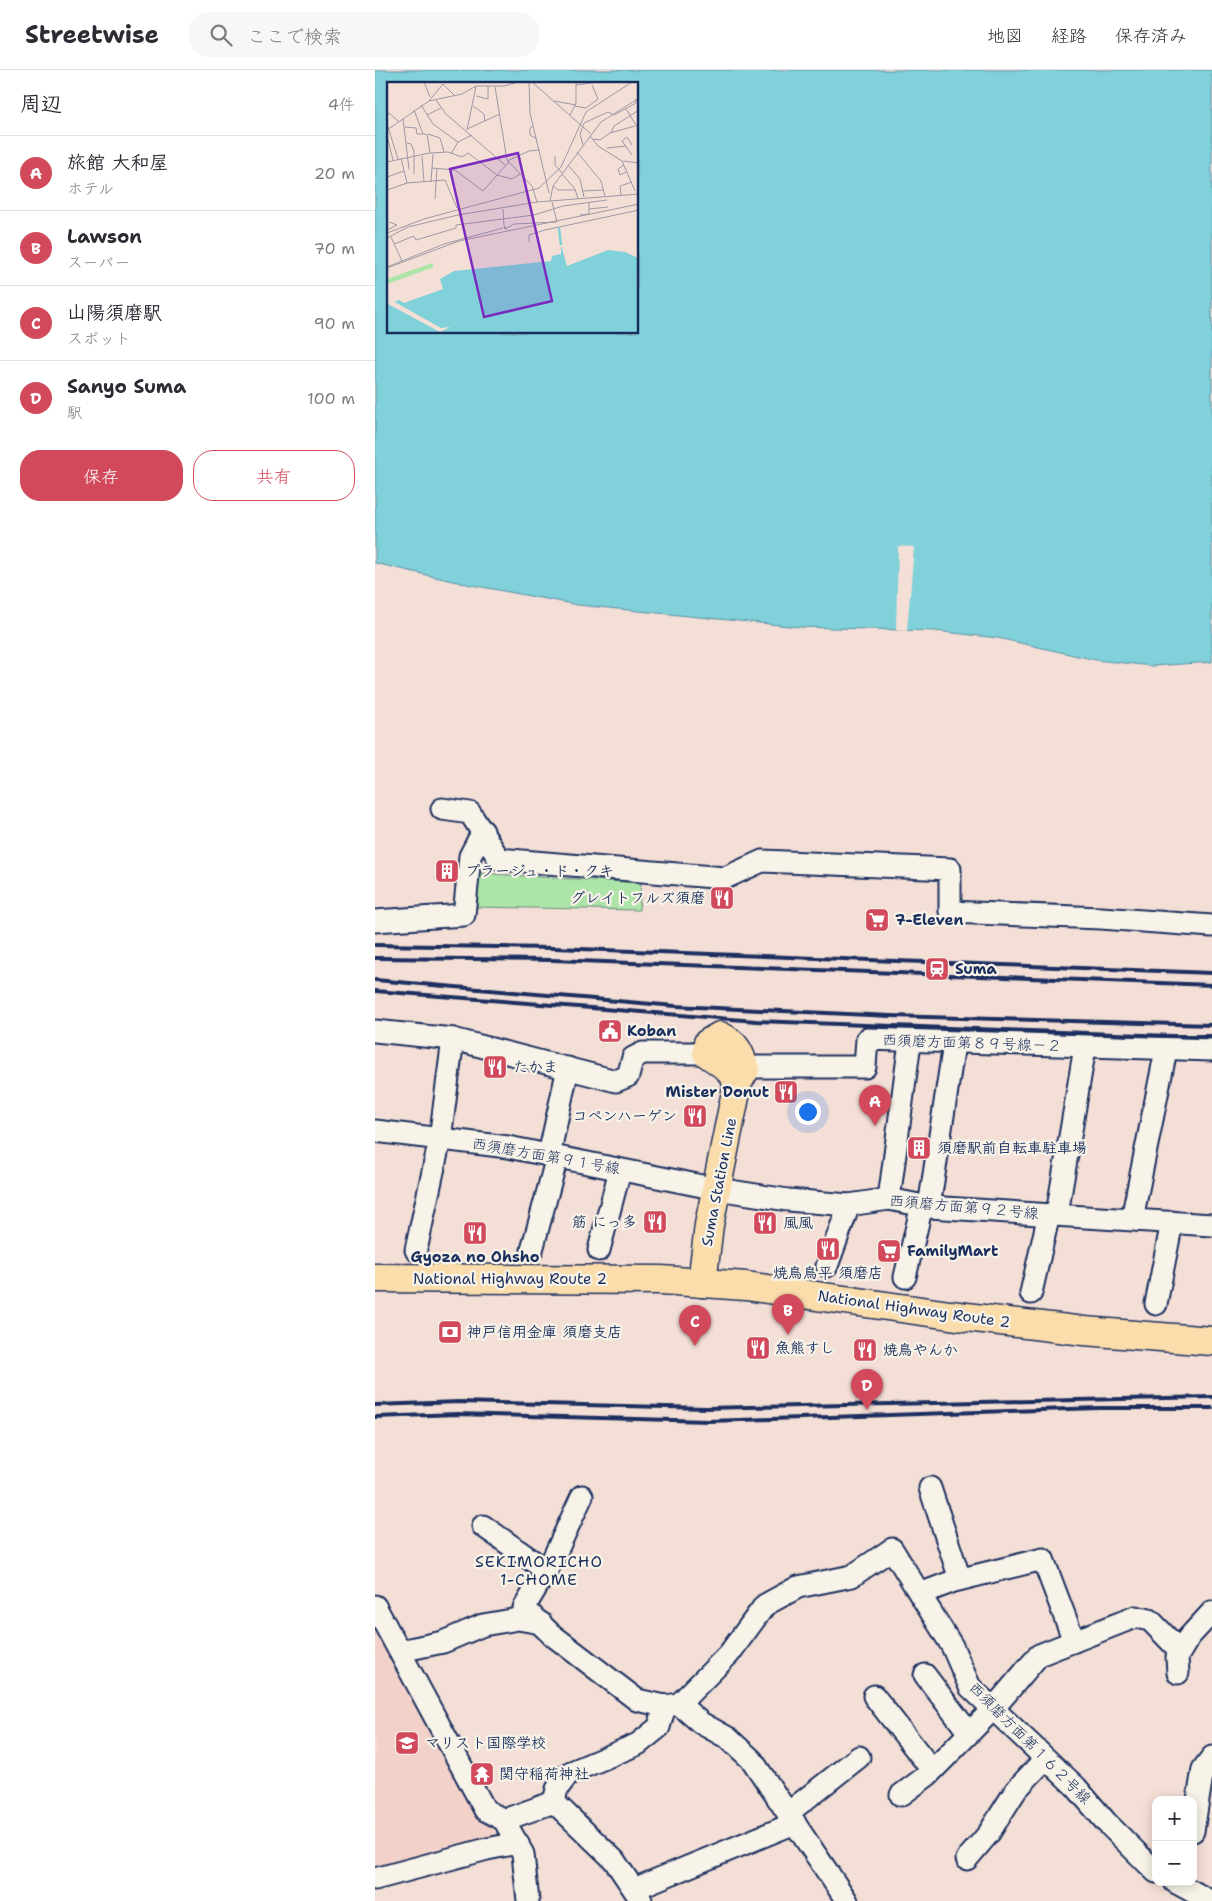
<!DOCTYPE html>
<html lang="ja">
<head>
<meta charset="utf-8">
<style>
  :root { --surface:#fff; --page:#f7f7f7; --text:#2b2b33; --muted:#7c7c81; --line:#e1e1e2; --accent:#d1495b }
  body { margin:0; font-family:"Shantell Sans","Klee One",sans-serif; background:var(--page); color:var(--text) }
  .controls { position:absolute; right:15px; bottom:15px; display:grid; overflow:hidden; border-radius:10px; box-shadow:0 2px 12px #0003 }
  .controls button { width:45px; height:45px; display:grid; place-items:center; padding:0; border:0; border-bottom:1px solid var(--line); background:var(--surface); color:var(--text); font:25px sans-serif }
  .you { position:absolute; left:432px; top:1041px; width:18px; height:18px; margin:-12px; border:4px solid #fff; border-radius:50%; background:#1a73e8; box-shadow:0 0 0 8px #1a73e833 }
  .badge { display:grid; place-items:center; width:32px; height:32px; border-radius:50%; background:var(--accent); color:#fff; font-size:16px; font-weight:700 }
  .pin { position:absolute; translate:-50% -41px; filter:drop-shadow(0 1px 2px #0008) }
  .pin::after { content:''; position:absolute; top:26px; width:18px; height:15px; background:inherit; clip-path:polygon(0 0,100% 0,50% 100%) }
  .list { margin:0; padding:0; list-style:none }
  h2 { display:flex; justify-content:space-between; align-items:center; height:65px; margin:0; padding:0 20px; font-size:21px }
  h2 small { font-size:16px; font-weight:400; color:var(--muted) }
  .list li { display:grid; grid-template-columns:32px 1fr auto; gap:15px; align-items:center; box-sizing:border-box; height:75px; padding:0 20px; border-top:1px solid var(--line) }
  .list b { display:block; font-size:19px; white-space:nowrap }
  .list p { margin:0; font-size:16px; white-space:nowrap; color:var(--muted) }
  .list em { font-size:16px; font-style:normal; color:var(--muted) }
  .actions { display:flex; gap:10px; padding:15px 20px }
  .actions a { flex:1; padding:11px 0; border:1px solid var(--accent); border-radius:20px; text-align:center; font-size:18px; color:var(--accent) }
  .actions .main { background:var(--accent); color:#fff }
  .icon { flex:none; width:28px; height:28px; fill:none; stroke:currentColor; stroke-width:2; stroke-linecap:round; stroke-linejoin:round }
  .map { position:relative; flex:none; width:837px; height:1831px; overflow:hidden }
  header { display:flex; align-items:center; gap:30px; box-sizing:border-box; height:70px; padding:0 25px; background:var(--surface); border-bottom:1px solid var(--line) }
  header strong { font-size:24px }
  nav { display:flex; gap:28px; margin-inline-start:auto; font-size:18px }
  .search { width:350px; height:45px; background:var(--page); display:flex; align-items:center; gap:12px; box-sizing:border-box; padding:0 18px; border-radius:20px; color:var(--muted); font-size:19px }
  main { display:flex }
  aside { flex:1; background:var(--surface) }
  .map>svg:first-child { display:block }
</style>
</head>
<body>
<header>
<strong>Streetwise</strong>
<div class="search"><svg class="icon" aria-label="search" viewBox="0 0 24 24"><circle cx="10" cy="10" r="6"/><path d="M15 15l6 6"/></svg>ここで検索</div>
<nav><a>地図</a><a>経路</a><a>保存済み</a></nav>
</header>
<main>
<aside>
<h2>周辺<small>4件</small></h2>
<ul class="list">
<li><span class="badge">A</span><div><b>旅館 大和屋</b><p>ホテル</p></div><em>20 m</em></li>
<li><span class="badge">B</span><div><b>Lawson</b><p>スーパー</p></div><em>70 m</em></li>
<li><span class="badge">C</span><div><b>山陽須磨駅</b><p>スポット</p></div><em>90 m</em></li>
<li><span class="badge">D</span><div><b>Sanyo Suma</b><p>駅</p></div><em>100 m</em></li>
</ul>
<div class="actions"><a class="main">保存</a><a>共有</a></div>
</aside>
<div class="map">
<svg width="837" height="1831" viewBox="0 0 837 1831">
  <rect width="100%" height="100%" fill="#f4dfd6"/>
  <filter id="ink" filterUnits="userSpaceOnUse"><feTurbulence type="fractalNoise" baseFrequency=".02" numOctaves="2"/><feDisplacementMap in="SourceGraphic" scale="10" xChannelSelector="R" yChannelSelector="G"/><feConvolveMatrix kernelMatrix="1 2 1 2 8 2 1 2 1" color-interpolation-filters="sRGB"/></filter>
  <g filter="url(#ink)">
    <polygon fill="#f2d1c9" points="0,1552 97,1731 127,1771 0,1803"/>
    <polygon fill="#ade4a7" stroke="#648a82" points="101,803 266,813 264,840 100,837"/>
    <path fill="#80d1d9" stroke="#5890a8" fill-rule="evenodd" d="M0,0h837v592l-60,4 -56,-6 -98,-22 -63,-7 -136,-4 -221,-22 -117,-22 -86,-20zM14,14h248v248h-248z"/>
    <polygon fill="#f4dfd6" points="523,476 539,477 532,561 521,560"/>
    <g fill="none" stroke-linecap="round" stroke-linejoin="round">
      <defs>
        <g id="minor">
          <polyline points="67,739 95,743 124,789 350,808 387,791 575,799 575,842 726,848 837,856"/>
          <polyline points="0,851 89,845 95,786 108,761"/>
          <polyline points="0,961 78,969 241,1011 253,1006 258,988 268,983 332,983"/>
          <polyline points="382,997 490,997 492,969 837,980"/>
          <polyline points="0,1061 133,1077 342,1119 413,1130 474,1135 514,1129 554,1137 837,1155"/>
          <polyline points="174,1085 193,998"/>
          <polyline points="514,1129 535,972"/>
          <polyline points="554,1137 579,974"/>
          <polyline points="682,1144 710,977"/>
          <polyline points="757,1149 791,980"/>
          <polyline points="41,1180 65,1069 78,969"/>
          <polyline points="157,1180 182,1087"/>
          <polyline points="224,1180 245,1100"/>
          <polyline points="452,1196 474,1135"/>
          <polyline points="530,1207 547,1135"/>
          <polyline points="656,1223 674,1144"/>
          <polyline points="781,1234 797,1152"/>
          <polyline points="555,1418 585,1509"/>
          <polyline points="207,1426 177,1491 149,1538 176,1564 262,1630 290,1636 304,1634"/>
          <polyline points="108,1456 172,1501"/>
          <polyline points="545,1524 579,1511 668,1489 699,1571"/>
          <polyline points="0,1536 110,1740 129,1750 148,1784 153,1831"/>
          <polyline points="25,1581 68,1572 108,1555 143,1549 166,1553"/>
          <polyline points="803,1603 802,1587 814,1567 837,1542"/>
          <polyline points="550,1605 594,1663"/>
          <polyline points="499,1626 557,1700"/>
          <polyline points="304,1634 354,1584 390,1535 423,1517 477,1506 517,1479 577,1576 595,1617 701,1717 731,1752 781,1802"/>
          <polyline points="304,1634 326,1653 353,1668 377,1690 472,1831"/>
          <polyline points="526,1725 553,1705 618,1639 664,1585 760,1547 775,1550 805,1581"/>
          <polyline points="179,1732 182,1719 194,1703 263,1674 284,1657 290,1636"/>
          <polyline points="179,1732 239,1790 266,1830"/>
          <polyline points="413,1743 484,1687"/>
          <polyline points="129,1750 179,1732"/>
          <polyline points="818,1761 828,1699 837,1687"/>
          <polyline points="592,1789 614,1763 641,1720 670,1689"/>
          <polyline points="0,1809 112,1779 143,1773"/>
          <polyline points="800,1812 835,1831"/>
          <polyline points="259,1819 420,1753"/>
        </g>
        <path id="major" d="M327,1213l7,-58 29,-143 7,-12c-5,-17 -8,-26 -25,-34l-12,7 -1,10 21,15 10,14"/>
        <polyline id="highway" points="0,1208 286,1210 371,1216 575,1245 709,1261 837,1271"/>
      </defs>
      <use href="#minor" stroke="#1b2f5e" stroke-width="25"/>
      <use href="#major" stroke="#1b2f5e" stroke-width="31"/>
      <use href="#highway" stroke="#1b2f5e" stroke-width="31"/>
      <use href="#minor" stroke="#f7f3e8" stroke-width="21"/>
      <use href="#major" stroke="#faddab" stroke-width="28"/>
      <use href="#highway" stroke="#faddab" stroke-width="28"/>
      <g stroke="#1b2f5e" stroke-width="4">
        <polyline points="0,875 179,878 837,903"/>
        <polyline points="0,888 178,890 837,915"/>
        <polyline points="0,910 300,936 516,946 837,955"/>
        <polyline points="0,921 381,951 797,966 837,966"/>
        <polyline points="0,1335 84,1332 331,1338 837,1327"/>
        <polyline points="0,1347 82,1344 333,1351 724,1338 837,1338"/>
      </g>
    </g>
  </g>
  <defs>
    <symbol id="building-square" viewBox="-11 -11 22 22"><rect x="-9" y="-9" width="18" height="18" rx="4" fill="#d1495b" stroke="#f7f3e8"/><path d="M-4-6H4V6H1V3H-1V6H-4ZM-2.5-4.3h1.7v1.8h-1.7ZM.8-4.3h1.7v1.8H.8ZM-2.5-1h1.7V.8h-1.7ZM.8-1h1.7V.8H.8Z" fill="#fff"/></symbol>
    <symbol id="restaurant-square" viewBox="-11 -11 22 22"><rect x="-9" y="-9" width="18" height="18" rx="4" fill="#d1495b" stroke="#f7f3e8"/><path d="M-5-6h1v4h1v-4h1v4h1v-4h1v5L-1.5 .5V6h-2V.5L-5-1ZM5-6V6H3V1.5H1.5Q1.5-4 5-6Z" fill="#fff"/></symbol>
    <symbol id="supermarket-square" viewBox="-11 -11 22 22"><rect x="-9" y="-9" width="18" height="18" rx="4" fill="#d1495b" stroke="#f7f3e8"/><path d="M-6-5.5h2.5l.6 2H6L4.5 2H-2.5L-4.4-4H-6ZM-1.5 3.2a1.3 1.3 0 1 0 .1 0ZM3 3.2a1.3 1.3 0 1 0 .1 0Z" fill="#fff"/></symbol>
    <symbol id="station-square" viewBox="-11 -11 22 22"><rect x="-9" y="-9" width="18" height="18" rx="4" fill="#d1495b" stroke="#f7f3e8"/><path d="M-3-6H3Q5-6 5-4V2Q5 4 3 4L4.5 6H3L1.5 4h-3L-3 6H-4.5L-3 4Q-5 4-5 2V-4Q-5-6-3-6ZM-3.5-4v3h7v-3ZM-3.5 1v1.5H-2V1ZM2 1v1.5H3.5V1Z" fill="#fff"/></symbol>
    <symbol id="civic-square" viewBox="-11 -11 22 22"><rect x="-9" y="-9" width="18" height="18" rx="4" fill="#d1495b" stroke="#f7f3e8"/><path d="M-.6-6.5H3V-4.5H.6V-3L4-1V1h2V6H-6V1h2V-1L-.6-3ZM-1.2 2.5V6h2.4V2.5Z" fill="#fff"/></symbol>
    <symbol id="bank-square" viewBox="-11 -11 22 22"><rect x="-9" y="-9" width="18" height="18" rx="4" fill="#d1495b" stroke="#f7f3e8"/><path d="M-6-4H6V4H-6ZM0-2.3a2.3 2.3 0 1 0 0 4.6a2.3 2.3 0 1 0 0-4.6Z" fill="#fff"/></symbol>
    <symbol id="school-square" viewBox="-11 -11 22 22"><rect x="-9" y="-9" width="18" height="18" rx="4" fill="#d1495b" stroke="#f7f3e8"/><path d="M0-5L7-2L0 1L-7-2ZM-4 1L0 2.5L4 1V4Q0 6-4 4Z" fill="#fff"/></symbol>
    <symbol id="temple-square" viewBox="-11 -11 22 22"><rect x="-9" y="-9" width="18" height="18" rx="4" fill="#d1495b" stroke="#f7f3e8"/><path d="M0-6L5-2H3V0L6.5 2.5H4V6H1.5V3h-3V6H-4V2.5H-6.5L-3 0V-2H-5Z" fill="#fff"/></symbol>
  </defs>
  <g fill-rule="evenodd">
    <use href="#building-square" x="58" y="787" width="28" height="28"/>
    <use href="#restaurant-square" x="333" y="814" width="28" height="28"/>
    <use href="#supermarket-square" x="488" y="836" width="28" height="28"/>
    <use href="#station-square" x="548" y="885" width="28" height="28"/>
    <use href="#civic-square" x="221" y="947" width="28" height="28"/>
    <use href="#restaurant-square" x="106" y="983" width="28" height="28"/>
    <use href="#restaurant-square" x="397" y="1008" width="28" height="28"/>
    <use href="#restaurant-square" x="306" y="1032" width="28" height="28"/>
    <use href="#building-square" x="530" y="1064" width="28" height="28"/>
    <use href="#restaurant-square" x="266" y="1138" width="28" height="28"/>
    <use href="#restaurant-square" x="376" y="1139" width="28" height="28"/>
    <use href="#restaurant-square" x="86" y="1149" width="28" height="28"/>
    <use href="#restaurant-square" x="439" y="1165" width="28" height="28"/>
    <use href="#supermarket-square" x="500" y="1167" width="28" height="28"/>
    <use href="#bank-square" x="61" y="1248" width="28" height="28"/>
    <use href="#restaurant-square" x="369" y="1264" width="28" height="28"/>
    <use href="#restaurant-square" x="476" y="1266" width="28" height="28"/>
    <use href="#school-square" x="18" y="1659" width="28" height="28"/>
    <use href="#temple-square" x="93" y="1690" width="28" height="28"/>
  </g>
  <g text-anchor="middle" stroke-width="4.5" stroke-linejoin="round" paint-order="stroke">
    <g font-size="15" font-weight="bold" fill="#1b2f5e" stroke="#f7f3e8" text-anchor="start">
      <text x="90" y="806">プラージュ・ド・クキ</text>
      <text x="330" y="833" text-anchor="end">グレイトフルズ須磨</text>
      <text x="520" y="855">7-Eleven</text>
      <text x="580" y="904">Suma</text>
      <text x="252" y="966">Koban</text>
      <text x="138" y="1002">たかま</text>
      <text x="394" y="1027" text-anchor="end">Mister Donut</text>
      <text x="302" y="1051" text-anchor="end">コペンハーゲン</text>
      <text x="562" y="1083">須磨駅前自転車駐車場</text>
      <text x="262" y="1157" text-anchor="end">筋 にっ多</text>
      <text x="408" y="1158">風風</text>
      <text x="532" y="1186">FamilyMart</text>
      <text x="100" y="1192" text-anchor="middle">Gyoza no Ohsho</text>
      <text x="453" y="1208" text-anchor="middle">焼鳥鳥平 須磨店</text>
      <text x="92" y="1267">神戸信用金庫 須磨支店</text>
      <text x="400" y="1283">魚熊すし</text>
      <text x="508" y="1285">焼鳥やんか</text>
      <text x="50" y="1678">マリスト国際学校</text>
      <text x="124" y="1709">関守稲荷神社</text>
    </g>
    <g font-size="15" fill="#1b2f5e" stroke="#f7f3e8">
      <text transform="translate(597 973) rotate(2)" y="5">西須磨方面第８９号線－２</text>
      <text transform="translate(171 1086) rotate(10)" y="5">西須磨方面第９１号線</text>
      <text transform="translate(344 1112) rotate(-79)" y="5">Suma Station Line</text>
      <text transform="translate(589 1137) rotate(5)" y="5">西須磨方面第９２号線</text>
      <text x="135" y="1214">National Highway Route 2</text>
      <text transform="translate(539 1239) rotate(8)" y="5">National Highway Route 2</text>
      <text transform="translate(655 1673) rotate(45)" y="5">西須磨方面第１６２号線</text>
    </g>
    <g font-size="16" letter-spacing="1" fill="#1b2f5e" stroke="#f7f3e8">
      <text x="164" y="1497">SEKIMORICHO<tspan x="164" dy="18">1-CHOME</tspan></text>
    </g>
  </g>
  <g transform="translate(12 12)">
    <rect width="251" height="251" fill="#f4dfd6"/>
    <path d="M45,181l2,4 -47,17v-5z" fill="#ade4a7"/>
    <path d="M174,163l6,21 41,-16 17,2 13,6v75h-251v-32l2,3 10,-4 5,3 39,-14 -3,-10 14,-8 97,-10 1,-5 9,-2z" fill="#80d1d9"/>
    <path d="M6,219l48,27 9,-1 -10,5 -52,-28z" fill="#f4dfd6"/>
    <path fill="none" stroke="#80d1d9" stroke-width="2.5" d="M172,146l2,17"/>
    <path fill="none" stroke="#9d99a6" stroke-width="1" d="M37,0l6,15M142,0l1,31 19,80M145,0l59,52M56,2l12,12M189,3l23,-3M108,5l12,73 25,26 5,16M89,14l12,3v-13M49,18l10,14 59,51M42,19l14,-17M167,19l22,4M34,23l12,19 25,18M86,24l11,8 1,7M188,24l11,2 12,-9 -6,-14M239,27l13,21M27,28l9,24M40,33l14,-7M183,33l6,-12v-21M0,34l2,-3 10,9M16,37l6,50M0,42l11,35M146,44l-3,2v7l7,4M18,45l11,1 1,6h9M80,47l33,-15M0,48l42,-29 33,-7 14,-8h28l14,-4M80,48l9,-44M224,51l3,-7 25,-16M40,52l3,19M41,52l12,4 4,14M0,54l6,24M203,54l8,10 24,15 13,30M206,57l7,1 10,-7 25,-7M20,61l4,1 3,7v23M196,63l-3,-11 4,-11 24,-11 6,3 22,-12v-4M220,66l19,-2M190,70l24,29 4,15M43,71l18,-1 14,5 6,-4 29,22 15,4 8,-5M64,72l7,-12 14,-7M245,73l-10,-14 5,-4 5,8M35,74l2,26M168,74v9l7,8M14,76l6,25M120,79l22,-10 11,-1M236,79l16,2M0,80l43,-9M181,83l12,14 4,18M237,83l-6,4 2,6 6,-3M45,86l23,2 28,21 14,-16M111,92l11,-12M175,92l13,15 3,10M0,95l17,-6M44,100l2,-28M166,104l5,4h17M0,108l20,-7 38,-3 12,28M196,109l21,-1M234,113l-1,-9 12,-4M48,117l2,-31M163,119l3,-15 48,-64 38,-24M116,127l1,17 3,3h-2l-1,-3M202,127l19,-2M193,133l9,-1v-12M120,146l7,-4 43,-2 -5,-20M0,148l10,-5 -8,-3M0,151l37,-14 115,-31 22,-21 25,-55 46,-30M4,155l11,24M0,156l21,-11 50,-12 79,-13 102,-8M142,160v-7l16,-5 94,-20M7,162l20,-8 2,4 40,-12v-3l78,-10 29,-9 44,-6M0,185l57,-23 59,-16M0,186l72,-27 180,-37"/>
    <path fill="#7b2cbf" fill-opacity="0.15" stroke="#7b2cbf" stroke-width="2.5" d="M131,71l34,148 -68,16 -34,-148z"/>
    <rect width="251" height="251" fill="none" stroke="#1b2f5e" stroke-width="2.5"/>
  </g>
</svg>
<div class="controls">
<button>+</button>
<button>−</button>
</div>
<div class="you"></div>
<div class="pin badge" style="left:500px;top:1056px">A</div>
<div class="pin badge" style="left:413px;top:1265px">B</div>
<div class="pin badge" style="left:320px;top:1276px">C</div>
<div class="pin badge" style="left:492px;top:1340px">D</div>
</div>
</main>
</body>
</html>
